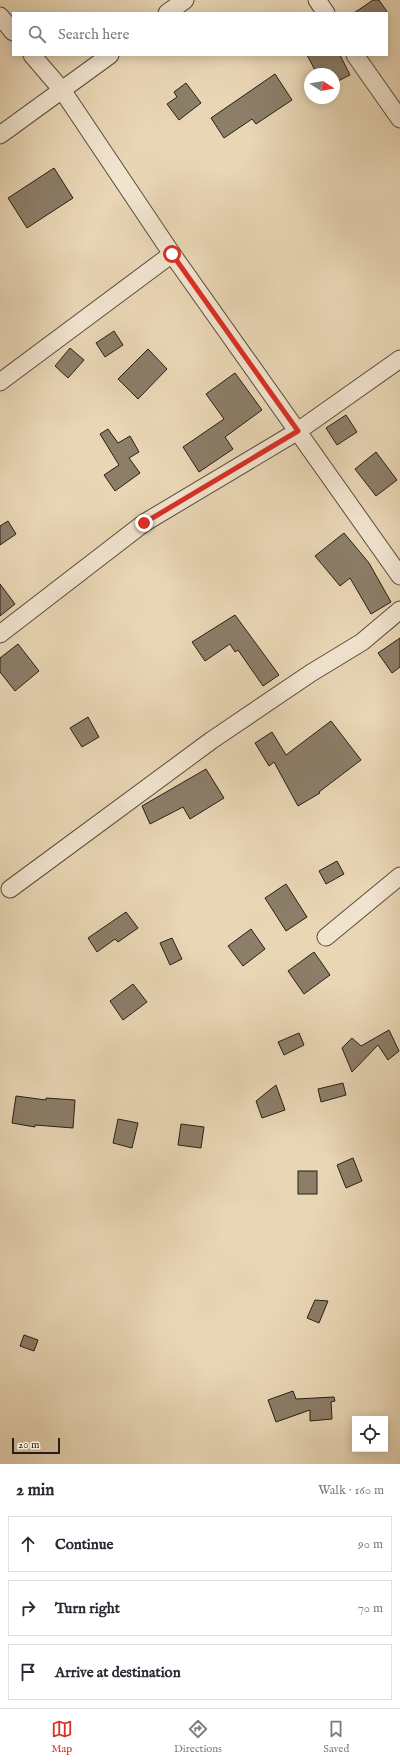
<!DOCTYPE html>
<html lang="en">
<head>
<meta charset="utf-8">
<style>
  :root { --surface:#fff; --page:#f2f2f3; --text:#2b2b33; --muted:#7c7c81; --line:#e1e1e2; --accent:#d93025 }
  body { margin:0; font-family:"IM FELL English",serif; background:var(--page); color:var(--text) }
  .controls { position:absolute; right:12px; bottom:12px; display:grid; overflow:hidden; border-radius:0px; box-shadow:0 2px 10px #0003 }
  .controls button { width:36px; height:36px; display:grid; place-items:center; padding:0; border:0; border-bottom:1px solid var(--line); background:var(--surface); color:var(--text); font:20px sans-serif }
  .compass { position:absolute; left:304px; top:68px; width:36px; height:36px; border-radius:50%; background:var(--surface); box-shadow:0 2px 10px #0003; rotate:101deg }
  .scale { position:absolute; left:12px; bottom:10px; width:48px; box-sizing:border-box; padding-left:4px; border:2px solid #271f16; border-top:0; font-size:11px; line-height:14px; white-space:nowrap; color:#271f16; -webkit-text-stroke:3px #f1e4cf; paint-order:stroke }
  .stop { position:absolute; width:12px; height:12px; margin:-9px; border:3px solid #d93025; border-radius:50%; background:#fff }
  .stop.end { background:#d93025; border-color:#fff; box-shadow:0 1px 4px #0008 }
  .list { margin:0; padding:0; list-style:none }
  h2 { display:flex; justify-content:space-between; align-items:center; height:52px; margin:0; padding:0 16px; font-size:17px }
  h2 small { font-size:13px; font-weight:400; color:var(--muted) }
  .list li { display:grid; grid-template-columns:26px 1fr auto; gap:12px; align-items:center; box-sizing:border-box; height:56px; margin:0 8px 8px; padding:0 8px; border:1px solid var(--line); border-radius:0px }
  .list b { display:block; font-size:15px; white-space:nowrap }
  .list em { font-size:13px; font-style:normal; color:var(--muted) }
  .icon { flex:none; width:22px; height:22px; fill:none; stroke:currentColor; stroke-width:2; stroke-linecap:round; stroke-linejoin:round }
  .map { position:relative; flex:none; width:400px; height:1464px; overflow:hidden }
  .search { position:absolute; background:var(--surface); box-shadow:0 2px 10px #0003; left:12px; right:12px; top:12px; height:44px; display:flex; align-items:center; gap:10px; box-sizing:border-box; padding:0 14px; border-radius:0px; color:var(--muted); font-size:15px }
  .sheet { height:244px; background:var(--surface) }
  nav { display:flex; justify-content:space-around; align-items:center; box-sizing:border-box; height:56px; border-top:1px solid var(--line); background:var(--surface); font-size:11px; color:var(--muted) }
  nav a { display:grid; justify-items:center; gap:2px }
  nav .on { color:var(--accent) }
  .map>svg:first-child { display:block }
</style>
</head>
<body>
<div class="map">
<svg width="400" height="1464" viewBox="0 0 400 1464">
  <rect width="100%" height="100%" fill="#e9d6b5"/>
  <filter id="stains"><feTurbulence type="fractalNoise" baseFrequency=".005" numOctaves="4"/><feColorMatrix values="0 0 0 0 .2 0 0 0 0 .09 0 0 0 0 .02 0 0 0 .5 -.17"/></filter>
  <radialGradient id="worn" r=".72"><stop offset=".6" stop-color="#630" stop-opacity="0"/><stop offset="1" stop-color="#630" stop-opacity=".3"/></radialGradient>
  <g fill="#8c7e69" stroke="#271f16">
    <polygon points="373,0 379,0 388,13 354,13"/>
    <polygon points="307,55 340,55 350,75 334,83 334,74 317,74"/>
    <polygon points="275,74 292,100 256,124 252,119 224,138 211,118"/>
    <polygon points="186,83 201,103 179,120 167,104 177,97 174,92"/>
    <polygon points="54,168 73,198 27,228 8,198"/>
    <polygon points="114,331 123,345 105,357 96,343"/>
    <polygon points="70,348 84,360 68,378 55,366"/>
    <polygon points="148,349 167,369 138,399 118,379"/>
    <polygon points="235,373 262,410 225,437 233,449 199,472 183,447 224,419 206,394"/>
    <polygon points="346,415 357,432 337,445 326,428"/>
    <polygon points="108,429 118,443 130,436 139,452 129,458 140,473 115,491 104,475 119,465 100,434"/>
    <polygon points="376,452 397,480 376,496 355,469"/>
    <polygon points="8,521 16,534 0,545 0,526"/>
    <polygon points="344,533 369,563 391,602 371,614 350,578 340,586 315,556"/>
    <polygon points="0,584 15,604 0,616"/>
    <polygon points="235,615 279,675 263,686 238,650 235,652 230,644 205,661 192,642"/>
    <polygon points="400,638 400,667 392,673 378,653"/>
    <polygon points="18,644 39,671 15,691 0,672 0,658"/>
    <polygon points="88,717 99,737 82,747 70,728"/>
    <polygon points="331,721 361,760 319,792 320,793 298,806 274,762 269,766 255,743 272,732 286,755"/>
    <polygon points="206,769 224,798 190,819 183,807 150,824 142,806"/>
    <polygon points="337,861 344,874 326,884 319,871"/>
    <polygon points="286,884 307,917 286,931 265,898"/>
    <polygon points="126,912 138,928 118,942 115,939 97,952 88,938"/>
    <polygon points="251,929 265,949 243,966 228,946"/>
    <polygon points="172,938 182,959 170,965 160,943"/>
    <polygon points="314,952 330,975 304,994 288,971"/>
    <polygon points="133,984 147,1002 123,1020 110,1001"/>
    <polygon points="389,1030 399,1051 388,1060 378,1045 352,1072 342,1048 352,1038 361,1046"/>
    <polygon points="299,1033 304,1045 284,1055 278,1042"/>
    <polygon points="343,1083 346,1095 321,1102 318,1089"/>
    <polygon points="276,1085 285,1110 262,1118 256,1101"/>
    <polygon points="16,1096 46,1100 46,1098 75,1100 73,1128 35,1125 35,1127 12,1123"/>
    <polygon points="118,1119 138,1123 132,1148 113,1143"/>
    <polygon points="181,1124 204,1127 201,1148 178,1145"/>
    <polygon points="353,1158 362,1181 346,1188 337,1165"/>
    <rect x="298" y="1171" width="19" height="23"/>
    <polygon points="315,1300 328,1301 319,1323 307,1318"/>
    <polygon points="24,1335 38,1340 34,1351 20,1346"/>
    <polygon points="293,1391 296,1399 334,1397 335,1401 331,1402 332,1419 310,1421 310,1410 276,1422 268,1400"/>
  </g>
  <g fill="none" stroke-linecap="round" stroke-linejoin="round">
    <defs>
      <g id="minor">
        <polyline points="317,0 326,13"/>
        <polyline points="167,13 185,0"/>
        <polyline points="0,16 13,32"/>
        <polyline points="32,55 62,90 172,254 400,576"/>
        <polyline points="355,55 400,119"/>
        <polyline points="0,135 110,55"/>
        <polyline points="0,382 172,254"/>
        <polyline points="0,634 144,523 298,431 400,359"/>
        <polyline points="10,889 212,740 311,673 362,642 400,610"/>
        <polyline points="326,937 400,876"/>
      </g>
    </defs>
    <use href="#minor" stroke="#584d3e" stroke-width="19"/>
    <use href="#minor" stroke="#f1e4cf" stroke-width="17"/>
  </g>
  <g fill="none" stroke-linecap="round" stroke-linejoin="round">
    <polyline stroke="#d93025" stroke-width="5" points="144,523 298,431 172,254"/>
  </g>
  <rect width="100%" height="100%" filter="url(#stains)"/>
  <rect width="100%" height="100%" fill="url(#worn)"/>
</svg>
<div class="controls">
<button><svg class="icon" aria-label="locate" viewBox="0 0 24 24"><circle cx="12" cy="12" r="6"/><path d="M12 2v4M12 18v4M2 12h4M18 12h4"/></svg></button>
</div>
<svg class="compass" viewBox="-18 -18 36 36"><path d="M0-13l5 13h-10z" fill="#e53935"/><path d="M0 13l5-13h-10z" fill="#7c7c81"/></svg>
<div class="scale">20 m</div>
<div class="stop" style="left:172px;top:254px"></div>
<div class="stop end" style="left:144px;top:523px"></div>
<div class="search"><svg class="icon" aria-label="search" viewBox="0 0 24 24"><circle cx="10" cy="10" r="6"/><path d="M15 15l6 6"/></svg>Search here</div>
</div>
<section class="sheet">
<h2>2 min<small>Walk · 160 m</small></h2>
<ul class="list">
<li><svg class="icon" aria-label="ahead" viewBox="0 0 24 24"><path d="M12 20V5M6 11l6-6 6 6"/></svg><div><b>Continue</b></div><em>90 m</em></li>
<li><svg class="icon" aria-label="right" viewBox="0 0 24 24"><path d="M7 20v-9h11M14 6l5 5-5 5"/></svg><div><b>Turn right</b></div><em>70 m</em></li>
<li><svg class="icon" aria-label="arrive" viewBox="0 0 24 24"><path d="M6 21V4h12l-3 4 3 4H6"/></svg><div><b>Arrive at destination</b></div></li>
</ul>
</section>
<nav>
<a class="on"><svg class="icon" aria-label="map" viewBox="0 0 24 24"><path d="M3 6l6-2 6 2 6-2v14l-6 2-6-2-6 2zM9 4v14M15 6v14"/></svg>Map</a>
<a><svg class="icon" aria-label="directions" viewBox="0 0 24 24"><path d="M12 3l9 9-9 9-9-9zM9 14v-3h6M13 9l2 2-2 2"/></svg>Directions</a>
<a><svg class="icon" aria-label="saved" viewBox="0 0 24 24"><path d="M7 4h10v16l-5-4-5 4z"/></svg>Saved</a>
</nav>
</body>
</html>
